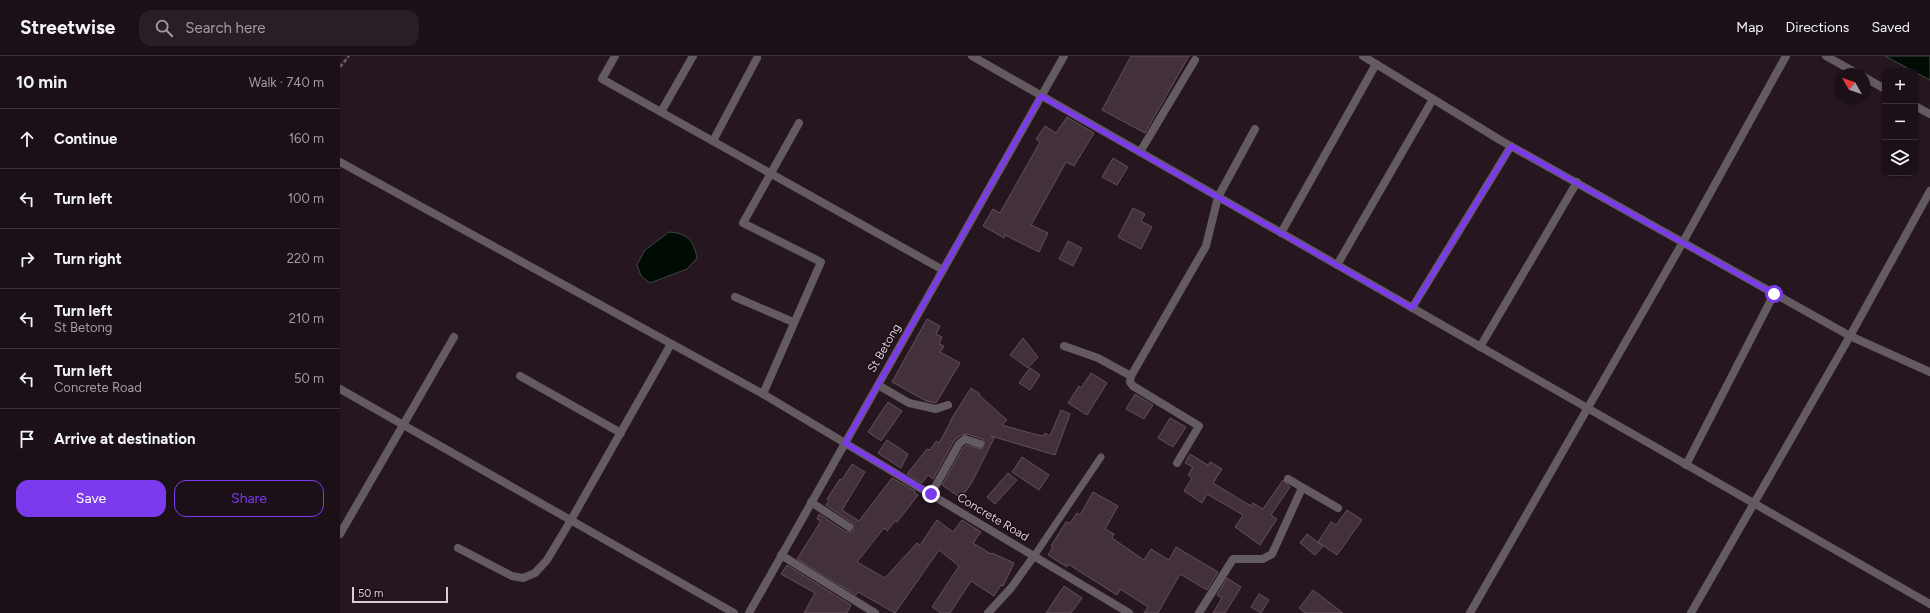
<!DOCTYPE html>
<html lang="en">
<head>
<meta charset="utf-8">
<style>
  :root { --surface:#1c1018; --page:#291e25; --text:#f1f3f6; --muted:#a09da2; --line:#3a3037; --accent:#7c3aed }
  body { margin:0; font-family:Figtree,sans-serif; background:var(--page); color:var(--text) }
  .controls { position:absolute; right:12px; top:12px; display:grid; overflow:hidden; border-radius:8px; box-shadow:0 1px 3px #0004 }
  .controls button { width:36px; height:36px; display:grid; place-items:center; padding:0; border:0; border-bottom:1px solid var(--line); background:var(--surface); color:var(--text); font:20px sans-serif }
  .compass { position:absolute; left:1494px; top:12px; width:36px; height:36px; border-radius:50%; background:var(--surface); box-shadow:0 1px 3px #0004; rotate:310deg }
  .scale { position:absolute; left:12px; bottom:10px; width:96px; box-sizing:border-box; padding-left:4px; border:2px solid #d9ced4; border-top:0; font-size:11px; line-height:14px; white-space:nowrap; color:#d9ced4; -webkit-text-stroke:3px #1c0d17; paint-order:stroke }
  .stop { position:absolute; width:12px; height:12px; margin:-9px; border:3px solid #7c3aed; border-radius:50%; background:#fff }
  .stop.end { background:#7c3aed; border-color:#fff; box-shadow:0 1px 4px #0008 }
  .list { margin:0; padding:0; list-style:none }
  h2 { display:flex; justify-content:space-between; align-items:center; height:52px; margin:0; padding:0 16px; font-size:17px }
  h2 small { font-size:13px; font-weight:400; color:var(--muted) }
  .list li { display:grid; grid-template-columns:26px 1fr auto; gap:12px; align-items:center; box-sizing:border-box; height:60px; padding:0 16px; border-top:1px solid var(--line) }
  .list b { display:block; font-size:15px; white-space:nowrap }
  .list p { margin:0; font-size:13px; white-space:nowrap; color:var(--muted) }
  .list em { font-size:13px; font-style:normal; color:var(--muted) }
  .actions { display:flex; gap:8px; padding:12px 16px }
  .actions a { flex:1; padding:9px 0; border:1px solid var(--accent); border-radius:12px; text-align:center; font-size:14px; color:var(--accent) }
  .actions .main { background:var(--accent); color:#fff }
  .icon { flex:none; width:22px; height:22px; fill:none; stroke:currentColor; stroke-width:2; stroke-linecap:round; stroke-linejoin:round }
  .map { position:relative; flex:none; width:1590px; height:557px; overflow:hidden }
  header { display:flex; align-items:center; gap:24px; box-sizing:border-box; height:56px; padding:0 20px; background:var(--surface); border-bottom:1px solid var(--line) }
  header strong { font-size:19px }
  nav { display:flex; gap:22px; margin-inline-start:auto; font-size:14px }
  .search { width:280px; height:36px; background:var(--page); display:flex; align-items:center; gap:10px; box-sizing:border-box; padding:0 14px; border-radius:12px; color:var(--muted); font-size:15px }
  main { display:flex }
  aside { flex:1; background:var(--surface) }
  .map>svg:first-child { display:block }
</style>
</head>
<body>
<header>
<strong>Streetwise</strong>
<div class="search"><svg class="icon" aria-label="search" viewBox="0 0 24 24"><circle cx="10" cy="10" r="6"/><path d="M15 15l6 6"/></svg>Search here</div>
<nav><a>Map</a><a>Directions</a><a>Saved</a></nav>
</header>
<main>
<aside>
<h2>10 min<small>Walk · 740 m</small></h2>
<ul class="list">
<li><svg class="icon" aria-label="ahead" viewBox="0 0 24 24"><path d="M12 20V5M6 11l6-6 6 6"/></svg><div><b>Continue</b></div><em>160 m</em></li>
<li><svg class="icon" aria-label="left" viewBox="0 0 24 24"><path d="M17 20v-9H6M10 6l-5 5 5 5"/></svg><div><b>Turn left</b></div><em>100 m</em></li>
<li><svg class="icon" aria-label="right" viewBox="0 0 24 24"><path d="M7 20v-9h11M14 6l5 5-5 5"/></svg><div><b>Turn right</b></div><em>220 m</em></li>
<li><svg class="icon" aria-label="left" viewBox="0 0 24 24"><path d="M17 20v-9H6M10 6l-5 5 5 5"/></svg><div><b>Turn left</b><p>St Betong</p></div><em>210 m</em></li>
<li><svg class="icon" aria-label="left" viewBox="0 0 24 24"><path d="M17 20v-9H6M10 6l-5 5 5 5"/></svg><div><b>Turn left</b><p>Concrete Road</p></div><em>50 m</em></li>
<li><svg class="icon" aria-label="arrive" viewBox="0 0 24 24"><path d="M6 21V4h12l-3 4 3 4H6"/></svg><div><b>Arrive at destination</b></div></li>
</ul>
<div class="actions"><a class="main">Save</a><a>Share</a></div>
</aside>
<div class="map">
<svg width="1590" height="557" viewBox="0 0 1590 557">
  <rect width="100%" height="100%" fill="#251620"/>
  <g fill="#000c03" stroke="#414642">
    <polygon points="1545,0 1590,0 1590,24"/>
    <path d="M329,176c17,1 25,8 28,26l-10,11 -37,14 -9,-7 -4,-11 8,-15z"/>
  </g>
  <g fill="#42313b" stroke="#624f5b">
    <polygon points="791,0 849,0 805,77 762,54"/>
    <polygon points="727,61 754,77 734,110 726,106 691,169 708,177 699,196 665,179 664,182 643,170 653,153 660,157 700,86 696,83 705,70 716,77"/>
    <polygon points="773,102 788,111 777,129 762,121"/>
    <polygon points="793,152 805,158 801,165 812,171 801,193 778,181"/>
    <polygon points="728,185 742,192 733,210 719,203"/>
    <polygon points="587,263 600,270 596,278 602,281 599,288 604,290 600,296 620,307 596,347 586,345 552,326"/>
    <polygon points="683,282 698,301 688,312 670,299"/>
    <polygon points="690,312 700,319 690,334 679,327"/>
    <polygon points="751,317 767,327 747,359 728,347 739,330 741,332"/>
    <polygon points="631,332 640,338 639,339 667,364 662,369 694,378 704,380 705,377 710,380 721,354 730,358 715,399 651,380 654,382 632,426 621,442 602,429 623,392 626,389 641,393 645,387 642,383 627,378 621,379 614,385 593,423 588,419 582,427 567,418 587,393 590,394 596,385 599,387 611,365 610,365"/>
    <polygon points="795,338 813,349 804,363 786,353"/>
    <polygon points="548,346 562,355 541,385 528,376"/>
    <polygon points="830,362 846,371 833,391 818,382"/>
    <polygon points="547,384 568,398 561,412 538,397"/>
    <polygon points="850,398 868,409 870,406 882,413 873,427 911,450 913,447 923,453 943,424 950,431 931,459 937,463 920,489 895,471 903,459 867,438 862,447 844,435 852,422 848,419 853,411 845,407"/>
    <polygon points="682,401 709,419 699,434 672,416"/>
    <polygon points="512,408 525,416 502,454 519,465 552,422 575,435 574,436 578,439 557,466 555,465 547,475 544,472 517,506 545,522 577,487 580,489 597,464 613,476 622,464 641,476 633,487 651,498 652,497 674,507 663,530 661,529 654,540 631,525 610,557 601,557 592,551 619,510 599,494 555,557 518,536 516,539 457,503 481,465 477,463 479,458 506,476 511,476 514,474 512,467 486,449 489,444 487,443 500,423 502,424"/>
    <polygon points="668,417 677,424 655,448 647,441"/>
    <polygon points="753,436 778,450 765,473 774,478 772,482 804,504 811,493 829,504 836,491 878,516 867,534 840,518 818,557 804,557 808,551 780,533 777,539 728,508 727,511 708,499 713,491 711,490 726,466 730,467 737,457 740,459"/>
    <polygon points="1007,454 1022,464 997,499 978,486 991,466 996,469"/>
    <polygon points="967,478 983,490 975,499 960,487"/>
    <polygon points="447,509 511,549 507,557 464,557 475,537 441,518"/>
    <polygon points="887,522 901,531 885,557 873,557 882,542 877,539"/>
    <polygon points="724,530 742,542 731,557 706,557"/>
    <polygon points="973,534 1003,557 965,557 959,552"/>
    <polygon points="919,538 929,544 921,557 911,551"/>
  </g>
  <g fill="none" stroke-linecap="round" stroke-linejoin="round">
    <polyline stroke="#6a5d65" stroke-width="2.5" stroke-dasharray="4 2" stroke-linecap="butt" points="0,11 9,0"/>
    <polyline stroke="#645b61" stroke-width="7" points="694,500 761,401"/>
    <g stroke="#645b61" stroke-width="8">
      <polyline points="275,0 262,23 603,214"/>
      <polyline points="632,0 1590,548"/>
      <polyline points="1023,0 1160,84 1510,280 1590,316"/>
      <polyline points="1486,0 1518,18"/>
      <polyline points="1524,21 1545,33"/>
      <polyline points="1575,50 1590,58"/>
      <polyline points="321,56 353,0"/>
      <polyline points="373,85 417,2"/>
      <polyline points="800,96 855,4"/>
      <polyline points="0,106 423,338 789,557"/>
      <polyline points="941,177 1036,8"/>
      <polyline points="997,209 1093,43"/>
      <polyline points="395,241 453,266"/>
      <polyline points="1072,252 1171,90"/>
      <polyline points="724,290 758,302 791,320"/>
      <polyline points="1140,291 1237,126"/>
      <polyline points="180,320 281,377"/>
      <polyline points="538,329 569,347 596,353 608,349"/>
      <polyline points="0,333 394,557"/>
      <polyline points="423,338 481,206 403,167 459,67"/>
      <polyline points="837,407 859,370 793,330 790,326 791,320 866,190 878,141 915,73"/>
      <polyline points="1346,409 1434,238"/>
      <polyline points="948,423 998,452"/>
      <polyline points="591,438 619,388 625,383 640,388"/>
      <polyline points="471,446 509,471"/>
      <polyline points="0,478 114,281"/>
      <polyline points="118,492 172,520 183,522 195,517 207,504 231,464 331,288"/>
      <polyline points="441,499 535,557"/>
      <polyline points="648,557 671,532 694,500"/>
      <polyline points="859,557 893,503 923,503 932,498 962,432"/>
      <polyline points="1130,557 1343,186 1446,0"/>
      <polyline points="1351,557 1510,280 1590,135"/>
    </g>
    <polyline stroke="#645b61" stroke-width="8" points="409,557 724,0"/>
  </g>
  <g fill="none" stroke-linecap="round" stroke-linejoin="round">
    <polyline stroke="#7c3aed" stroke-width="5" points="591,438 505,387 701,40 1072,252 1171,90 1434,238"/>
  </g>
  <g text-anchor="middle" stroke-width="3" stroke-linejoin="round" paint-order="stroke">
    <g font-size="12" fill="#d9ced4" stroke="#1c0d17">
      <text transform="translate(544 292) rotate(-60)" y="4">St Betong</text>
      <text transform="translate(653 461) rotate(31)" y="4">Concrete Road</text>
    </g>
  </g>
</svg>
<div class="controls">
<button>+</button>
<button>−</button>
<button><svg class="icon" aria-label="layers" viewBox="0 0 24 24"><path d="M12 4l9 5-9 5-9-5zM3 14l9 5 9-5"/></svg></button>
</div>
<svg class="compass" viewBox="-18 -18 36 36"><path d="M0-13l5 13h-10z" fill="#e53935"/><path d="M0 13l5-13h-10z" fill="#a09da2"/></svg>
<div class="scale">50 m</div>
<div class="stop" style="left:1434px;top:238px"></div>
<div class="stop end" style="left:591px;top:438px"></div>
</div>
</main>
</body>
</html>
